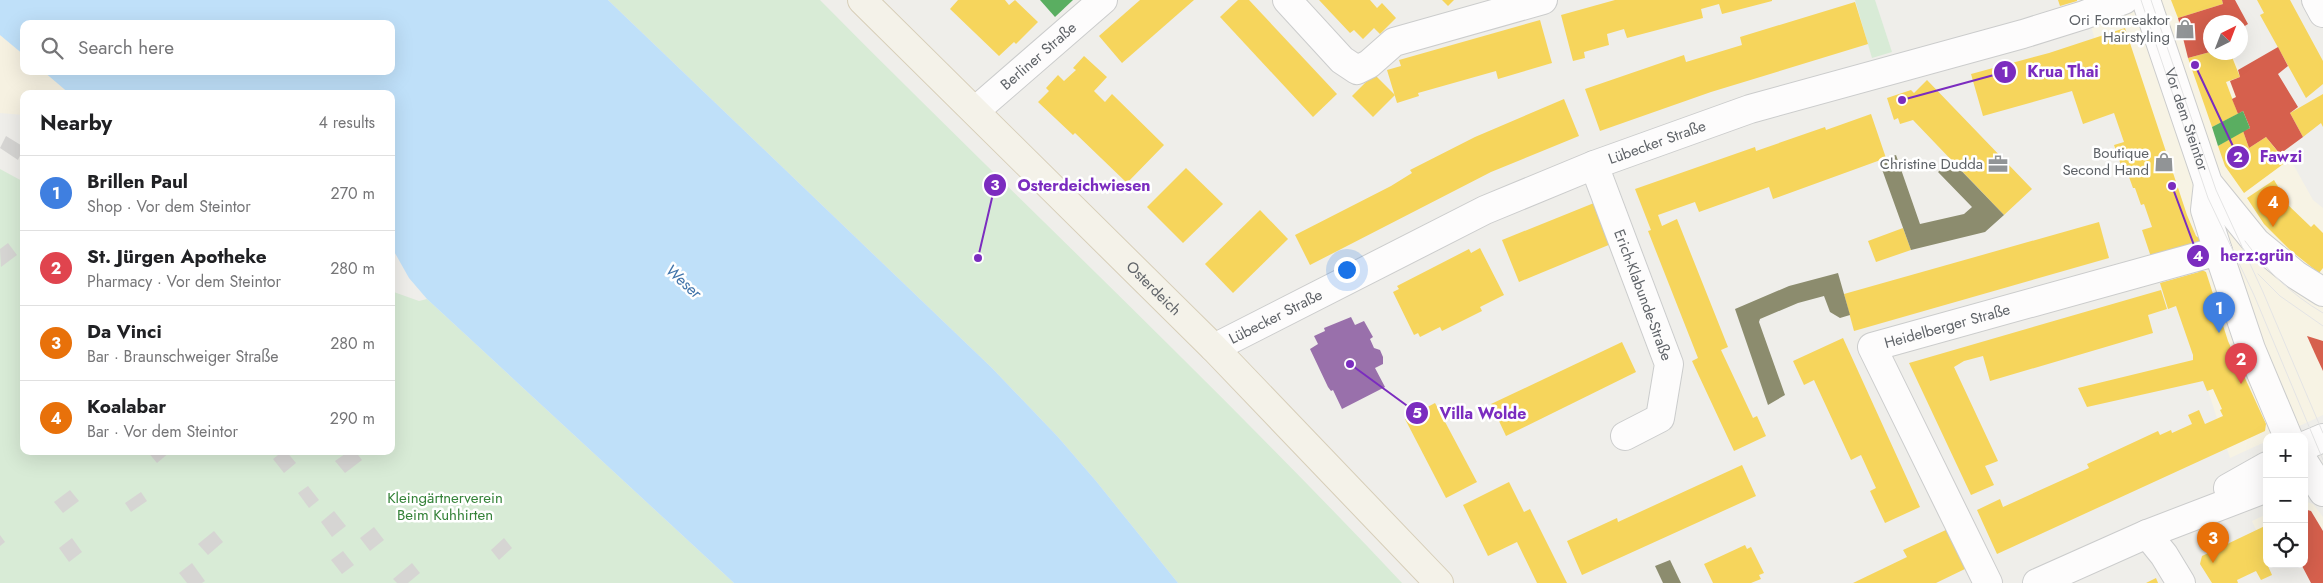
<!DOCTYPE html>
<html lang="en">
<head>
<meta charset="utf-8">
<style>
  :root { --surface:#fff; --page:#f6f6f6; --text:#202124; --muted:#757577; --line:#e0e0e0; --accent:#0b8043 }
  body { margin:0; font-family:Jost,sans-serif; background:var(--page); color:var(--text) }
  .controls { position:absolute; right:15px; bottom:15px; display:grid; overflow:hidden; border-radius:10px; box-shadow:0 5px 20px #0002 }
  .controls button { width:45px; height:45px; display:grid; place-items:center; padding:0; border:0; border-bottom:1px solid var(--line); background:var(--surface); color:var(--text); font:25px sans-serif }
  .compass { position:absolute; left:2203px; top:15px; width:45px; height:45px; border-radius:50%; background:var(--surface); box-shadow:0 5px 20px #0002; rotate:42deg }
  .you { position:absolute; left:1346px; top:269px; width:18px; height:18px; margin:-12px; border:4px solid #fff; border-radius:50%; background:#1a73e8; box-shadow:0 0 0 8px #1a73e833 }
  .badge { display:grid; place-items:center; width:32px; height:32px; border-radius:50%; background:var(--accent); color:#fff; font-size:16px; font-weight:700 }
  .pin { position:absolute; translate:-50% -41px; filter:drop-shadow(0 1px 2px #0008) }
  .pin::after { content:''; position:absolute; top:26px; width:18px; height:15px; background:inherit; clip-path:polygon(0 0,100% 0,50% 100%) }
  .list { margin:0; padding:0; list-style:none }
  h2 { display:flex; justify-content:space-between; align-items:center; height:65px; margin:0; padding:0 20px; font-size:21px }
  h2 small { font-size:16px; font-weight:400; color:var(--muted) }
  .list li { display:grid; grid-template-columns:32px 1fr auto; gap:15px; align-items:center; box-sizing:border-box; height:75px; padding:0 20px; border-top:1px solid var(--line) }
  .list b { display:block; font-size:19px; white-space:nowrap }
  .list p { margin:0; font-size:16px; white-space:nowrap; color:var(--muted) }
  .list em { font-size:16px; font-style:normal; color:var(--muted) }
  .icon { flex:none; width:28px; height:28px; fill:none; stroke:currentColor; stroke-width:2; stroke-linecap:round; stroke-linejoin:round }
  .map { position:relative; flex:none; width:2323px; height:583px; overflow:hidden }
  .search { position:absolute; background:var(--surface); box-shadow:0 5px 20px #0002; left:20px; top:20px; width:375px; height:55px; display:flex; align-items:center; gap:12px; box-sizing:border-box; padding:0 18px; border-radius:10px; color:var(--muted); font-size:19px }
  .panel { position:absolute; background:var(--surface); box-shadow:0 5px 20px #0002; left:20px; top:90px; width:375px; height:365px; border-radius:10px }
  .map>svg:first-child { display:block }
</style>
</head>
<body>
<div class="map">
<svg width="2323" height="583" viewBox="0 0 2323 583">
  <rect width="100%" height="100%" fill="#efeeea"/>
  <g fill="#f7f3e4">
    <polygon points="2083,0 2215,0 2221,22 2210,22 2210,52 2231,53 2313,200 2323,208 2323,415 2276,437 2267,437 2267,441 2230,458 2118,115"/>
    <polygon points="2304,501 2313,504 2323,517 2323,535 2304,543"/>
    <polygon points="2267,514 2267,554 2252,521"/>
  </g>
  <g fill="#d8ebd6">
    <path d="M608,0h212c193,195 394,383 582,583h-224l-82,-102 -38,-44 -66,-69z"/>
    <polygon points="1855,0 1875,0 1892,52 1872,58"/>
    <polygon points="0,169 24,182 24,451 391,451 391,291 419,301 427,299 734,583 0,583"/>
  </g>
  <polygon fill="#f6f1e1" points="0,35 24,55 24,71 43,71 70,94 24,94 24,115 0,113"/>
  <polygon fill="#bfe0f9" points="0,0 608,0 992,368 1058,437 1096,481 1178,583 734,583 427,299 409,278 391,246 391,94 70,94 43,71 391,71 391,24 24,24 24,55 0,35"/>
  <g fill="#f6d55c">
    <polygon points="958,0 1005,0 1009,5 1015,0 1038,22 1016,44 1014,42 999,56 950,9"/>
    <polygon points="1140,0 1194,0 1122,63 1099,36"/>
    <polygon points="1238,0 1249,0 1337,94 1313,117 1220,17"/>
    <polygon points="1319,0 1370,0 1377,8 1382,3 1396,18 1380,34 1374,28 1363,39 1354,30 1350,33"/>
    <polygon points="1442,0 1454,0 1448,6"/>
    <polygon points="1615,0 1772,0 1772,1 1722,14 1719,4 1701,9 1703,18 1627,38 1624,29 1607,34 1609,45 1584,52 1585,58 1573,61 1561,15"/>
    <polygon points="2058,0 2077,0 2077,1 2060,6"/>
    <polygon points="2171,0 2222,0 2223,4 2178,18"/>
    <polygon points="2257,0 2290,0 2323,61 2323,84 2306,98 2260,15 2264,13"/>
    <polygon points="1855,2 1868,44 1711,92 1600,131 1585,89 1684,55 1686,62 1742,45 1740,37"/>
    <polygon points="1540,20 1552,63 1498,79 1496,71 1418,93 1419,96 1397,103 1387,70 1401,66 1399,60"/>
    <polygon points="2125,28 2187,215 2196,236 2200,239 2196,247 2151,257 2142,230 2152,227 2144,204 2141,205 2135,188 2133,188 2125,166 2122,168 2114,145 2124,142 2114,113 2083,124 2072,91 1983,116 1971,74 2049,53"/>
    <polygon points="2210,52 2230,52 2240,77 2226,82 2238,114 2212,127 2188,58"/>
    <polygon points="1084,56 1107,77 1094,91 1105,102 1112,94 1164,145 1127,183 1075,133 1073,135 1038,102 1049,91 1046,88 1058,75 1064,81 1076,70 1073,68"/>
    <polygon points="1374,74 1395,95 1373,117 1352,96"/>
    <polygon points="1927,80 2032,189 2004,215 1913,120 1900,124 1898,118 1894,120 1887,98 1911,90 1914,93"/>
    <polygon points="2323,94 2323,127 2321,123 2303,137 2290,113"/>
    <polygon points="1564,99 1579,136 1491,172 1310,265 1295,235 1391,186 1412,173 1410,170 1475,137"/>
    <polygon points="1871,114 1886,158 1773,199 1769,187 1699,212 1695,202 1658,215 1662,226 1677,219 1728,347 1721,350 1753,418 1757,416 1766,436 1734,451 1692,361 1698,358 1648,231 1651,230 1635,189 1755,147 1756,151 1825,127 1826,130"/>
    <polygon points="2243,131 2249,148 2266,137 2286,162 2244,193 2225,166 2218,146"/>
    <polygon points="1186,168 1223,204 1183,243 1147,207"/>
    <polygon points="2274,180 2288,203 2287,204 2311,227 2314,224 2323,233 2323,268 2319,273 2290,250 2264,224 2247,198"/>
    <polygon points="1594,203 1611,244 1519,282 1502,240"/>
    <polygon points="1260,210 1288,239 1233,293 1205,264"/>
    <polygon points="2099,222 2109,258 1854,331 1844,294"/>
    <polygon points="1903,228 1911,250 1876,262 1868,241"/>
    <polygon points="1480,248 1504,295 1480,307 1482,311 1442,331 1440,327 1420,337 1418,333 1414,335 1393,292 1399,289 1397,286 1469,249 1471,253"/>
    <polygon points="2200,269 2206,272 2228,341 2266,424 2265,431 1997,554 1977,510 2000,499 2003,507 2089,468 2087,464 2158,431 2160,435 2171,430 2172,433 2192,424 2188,415 2199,410 2205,424 2223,416 2220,410 2222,409 2213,389 2207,391 2203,381 2087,407 2078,388 2193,360 2193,355 2176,306 2168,309 2160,283 2199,272"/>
    <polygon points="2161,290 2167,309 2148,315 2153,333 1990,381 1983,356 1964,361 1954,367 1998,461 1985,466 1994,485 1971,495 1909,363"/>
    <polygon points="1843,338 1920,507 1885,523 1870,491 1876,488 1861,455 1851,460 1814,380 1804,385 1793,361"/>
    <polygon points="1622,342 1636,372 1506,436 1491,404"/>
    <polygon points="1435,403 1477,482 1446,498 1405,419"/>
    <polygon points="1742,465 1756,496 1582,575 1567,541 1617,518 1618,522"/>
    <polygon points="1509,482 1524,512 1530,509 1567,583 1537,583 1517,542 1488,556 1463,505"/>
    <polygon points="2267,525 2267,564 2271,564 2268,566 2272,575 2261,580 2256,571 2237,580 2238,583 2212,583 2200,564 2202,556"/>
    <polygon points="1948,529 1967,568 1936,583 1853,583 1907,557 1903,550"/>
    <polygon points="1745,545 1747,549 1751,547 1764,573 1759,575 1761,579 1751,583 1713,583 1704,564"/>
    <polygon points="2156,578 2158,583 2146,583"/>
  </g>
  <g fill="#d6604d">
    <polygon points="2222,0 2235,0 2248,24 2240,29 2240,22 2210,22 2210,52 2188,58 2178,18 2223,4"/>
    <polygon points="2278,47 2288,66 2278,74 2298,107 2290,113 2303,137 2280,154 2266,137 2249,148 2243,131 2250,128 2243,111 2238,114 2232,99 2236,97 2230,81 2240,77 2238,70"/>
    <polygon points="2307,336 2323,341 2323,371 2316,356"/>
    <polygon points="2304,509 2311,511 2323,531 2323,583 2311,583 2301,564 2304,564"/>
  </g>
  <polygon fill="#9970ab" points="1351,317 1355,325 1364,321 1373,337 1370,339 1374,348 1380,350 1383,357 1383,364 1375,368 1385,387 1342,409 1333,390 1331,391 1328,387 1310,349 1318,344 1314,336 1325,331 1324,328"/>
  <g fill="#5aae61">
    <polygon points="1040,0 1073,0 1055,17"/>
    <polygon points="2243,111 2250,128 2218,146 2212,127"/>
  </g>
  <g fill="#8c8c6e">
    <polygon points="1896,155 1920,224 1964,214 1972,207 1938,172 1951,160 2004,215 1985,232 1911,250 1879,161"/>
    <polygon points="1838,273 1850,315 1840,318 1830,312 1824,296 1798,303 1760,319 1759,322 1785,395 1768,405 1735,309 1789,286"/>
    <polygon points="1670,560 1681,583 1663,583 1655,566"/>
  </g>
  <g fill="#d6d5d3">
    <polygon points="6,136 24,147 18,160 0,148"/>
    <polygon points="8,243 17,255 1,267 0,249"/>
    <polygon points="147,451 169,451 170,452 157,463"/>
    <polygon points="283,451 286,451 296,463 284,473 273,459"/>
    <polygon points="349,451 355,451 362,460 345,473 335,461"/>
    <polygon points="308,486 319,500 309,508 298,493"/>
    <polygon points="70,490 79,501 63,513 54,502"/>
    <polygon points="141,492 147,501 131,512 125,503"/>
    <polygon points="334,511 346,526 332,537 321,522"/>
    <polygon points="374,527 384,540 370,551 360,538"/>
    <polygon points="214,531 223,542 208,555 198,544"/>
    <polygon points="0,535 5,542 0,546"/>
    <polygon points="72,538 82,552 69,562 59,548"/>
    <polygon points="504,538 512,548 499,560 491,550"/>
    <polygon points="343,551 354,565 342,574 331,560"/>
    <polygon points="192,563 205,581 202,583 187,583 179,573"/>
    <polygon points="412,563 420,573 408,583 397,583 393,579"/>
  </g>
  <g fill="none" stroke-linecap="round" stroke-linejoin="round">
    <defs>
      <g id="minor">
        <polyline points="1287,0 1342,60 1357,70 1369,64 1394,42 1543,0"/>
        <path id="s1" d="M2146,0l62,183 48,59 40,33 27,17"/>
        <polyline points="2316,0 2323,13"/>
        <path id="s2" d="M975,111l128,-111"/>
        <path id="s3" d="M1594,165l75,199 -9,54 -35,18"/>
        <polyline points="2208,183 2205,210 2218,251 2251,349 2288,437"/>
        <path id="s4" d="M1214,348l271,-138 109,-45 156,-56 273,-75 61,-19 40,-15"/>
        <polyline points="2304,446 2323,438"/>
        <polyline points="2304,462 2323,492"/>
        <polyline points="2228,488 2267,466"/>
        <polyline points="2147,534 2164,555 2181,583"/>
        <path id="s5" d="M1988,583l-116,-236 346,-96"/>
        <polyline points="2037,583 2147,534 2267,488"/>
      </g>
      <g id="major">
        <path id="s6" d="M862,0l352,348 225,235"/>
      </g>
    </defs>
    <use href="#minor" stroke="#cbcccc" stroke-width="30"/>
    <use href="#major" stroke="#d7ceb8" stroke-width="30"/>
    <use href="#minor" stroke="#fdfcfc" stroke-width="28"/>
    <use href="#major" stroke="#f4f2e9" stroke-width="28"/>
    <g stroke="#e4e4e4" stroke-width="1">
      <polyline points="2141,0 2208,198 2254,295 2323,460"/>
      <polyline points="2151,0 2216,190 2263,292 2323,433"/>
      <path d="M2245,241c22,30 46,53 78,72"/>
      <polyline points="2258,274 2280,296 2323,326"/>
    </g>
  </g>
  <defs>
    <symbol id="shop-bare" viewBox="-9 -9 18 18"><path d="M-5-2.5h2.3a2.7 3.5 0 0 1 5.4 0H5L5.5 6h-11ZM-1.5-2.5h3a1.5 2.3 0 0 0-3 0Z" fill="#919496" stroke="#fff" stroke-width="2.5" paint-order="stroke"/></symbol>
    <symbol id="office-bare" viewBox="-9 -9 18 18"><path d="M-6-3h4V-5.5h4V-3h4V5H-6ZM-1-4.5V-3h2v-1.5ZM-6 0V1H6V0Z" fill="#919496" stroke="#fff" stroke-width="2.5" paint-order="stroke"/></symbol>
  </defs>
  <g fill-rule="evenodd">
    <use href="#shop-bare" x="2171" y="15" width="28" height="28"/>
    <use href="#shop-bare" x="2150" y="148" width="28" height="28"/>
    <use href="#office-bare" x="1984" y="150" width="28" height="28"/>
  </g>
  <g text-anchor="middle" stroke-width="5" stroke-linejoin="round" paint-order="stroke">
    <g font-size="15" fill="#5f6368" stroke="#fff" text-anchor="end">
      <text x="2170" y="25">Ori Formreaktor<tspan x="2170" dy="17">Hairstyling</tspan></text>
      <text x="2149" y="158">Boutique<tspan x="2149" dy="17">Second Hand</tspan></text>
      <text x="1983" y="169">Christine Dudda</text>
    </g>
    <g font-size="15" fill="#5f6368" stroke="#fff">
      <text dy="5" stroke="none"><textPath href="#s2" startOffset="84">Berliner Straße</textPath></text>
      <text dy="5" stroke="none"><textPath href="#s1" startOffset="126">Vor dem Steintor</textPath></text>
      <text dy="5" stroke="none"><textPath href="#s4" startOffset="489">Lübecker Straße</textPath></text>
      <text dy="5" stroke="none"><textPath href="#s6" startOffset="410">Osterdeich</textPath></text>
      <text dy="5" stroke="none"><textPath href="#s3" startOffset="139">Erich-Klabunde-Straße</textPath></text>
      <text dy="5" stroke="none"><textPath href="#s4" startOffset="69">Lübecker Straße</textPath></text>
      <text dy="5" stroke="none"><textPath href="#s5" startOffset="341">Heidelberger Straße</textPath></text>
    </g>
    <g font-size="15" fill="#348238" stroke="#fff">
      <text x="445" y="503">Kleingärtnerverein<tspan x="445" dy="17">Beim Kuhhirten</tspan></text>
    </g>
    <g font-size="16" font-style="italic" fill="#4174aa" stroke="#fff">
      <text transform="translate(684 281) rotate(42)" y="6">Weser</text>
    </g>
  </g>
  <path fill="none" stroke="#7b2cbf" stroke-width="2" d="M1902 100L2005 72M2195 65L2238 157M978 258L995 185M2172 186L2198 256M1350 364L1417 413"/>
  <g fill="#7b2cbf" stroke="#fff" stroke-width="2">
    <circle cx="1902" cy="100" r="5"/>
    <circle cx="2195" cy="65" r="5"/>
    <circle cx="978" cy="258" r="5"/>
    <circle cx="2172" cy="186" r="5"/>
    <circle cx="1350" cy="364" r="5"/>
    <circle cx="2005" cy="72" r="12"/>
    <circle cx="2238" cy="157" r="12"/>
    <circle cx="995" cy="185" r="12"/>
    <circle cx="2198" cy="256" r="12"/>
    <circle cx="1417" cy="413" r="12"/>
  </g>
  <g font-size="15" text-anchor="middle" font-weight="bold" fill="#fff">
    <text x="2005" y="77">1</text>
    <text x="2238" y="162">2</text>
    <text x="995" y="190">3</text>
    <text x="2198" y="261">4</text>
    <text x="1417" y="418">5</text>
  </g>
  <g font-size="16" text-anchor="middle" font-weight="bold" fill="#7b2cbf" stroke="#fff" stroke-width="5" stroke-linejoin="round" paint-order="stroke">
    <text x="2063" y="77">Krua Thai</text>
    <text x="2281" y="162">Fawzi</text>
    <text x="1084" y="191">Osterdeichwiesen</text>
    <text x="2257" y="261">herz:grün</text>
    <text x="1483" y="419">Villa Wolde</text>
  </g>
</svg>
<div class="controls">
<button>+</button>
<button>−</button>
<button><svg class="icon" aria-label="locate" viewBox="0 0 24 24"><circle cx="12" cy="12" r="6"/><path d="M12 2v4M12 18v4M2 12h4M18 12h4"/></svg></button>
</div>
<svg class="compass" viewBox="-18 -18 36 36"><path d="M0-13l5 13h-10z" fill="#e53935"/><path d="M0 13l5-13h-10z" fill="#757577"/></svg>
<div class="you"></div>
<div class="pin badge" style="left:2219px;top:333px;background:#3f7fe0">1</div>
<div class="pin badge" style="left:2241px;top:384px;background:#e0444e">2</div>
<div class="pin badge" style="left:2213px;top:563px;background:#e8710a">3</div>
<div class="pin badge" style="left:2273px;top:227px;background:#e8710a">4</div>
<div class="search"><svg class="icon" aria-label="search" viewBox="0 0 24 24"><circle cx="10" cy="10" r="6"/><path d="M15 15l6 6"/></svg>Search here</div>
<section class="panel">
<h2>Nearby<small>4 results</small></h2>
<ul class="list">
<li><span class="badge" style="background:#3f7fe0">1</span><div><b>Brillen Paul</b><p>Shop · Vor dem Steintor</p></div><em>270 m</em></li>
<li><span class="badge" style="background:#e0444e">2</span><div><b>St. Jürgen Apotheke</b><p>Pharmacy · Vor dem Steintor</p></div><em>280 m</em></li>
<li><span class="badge" style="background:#e8710a">3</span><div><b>Da Vinci</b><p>Bar · Braunschweiger Straße</p></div><em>280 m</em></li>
<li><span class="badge" style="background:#e8710a">4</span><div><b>Koalabar</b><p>Bar · Vor dem Steintor</p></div><em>290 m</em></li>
</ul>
</section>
</div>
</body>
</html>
